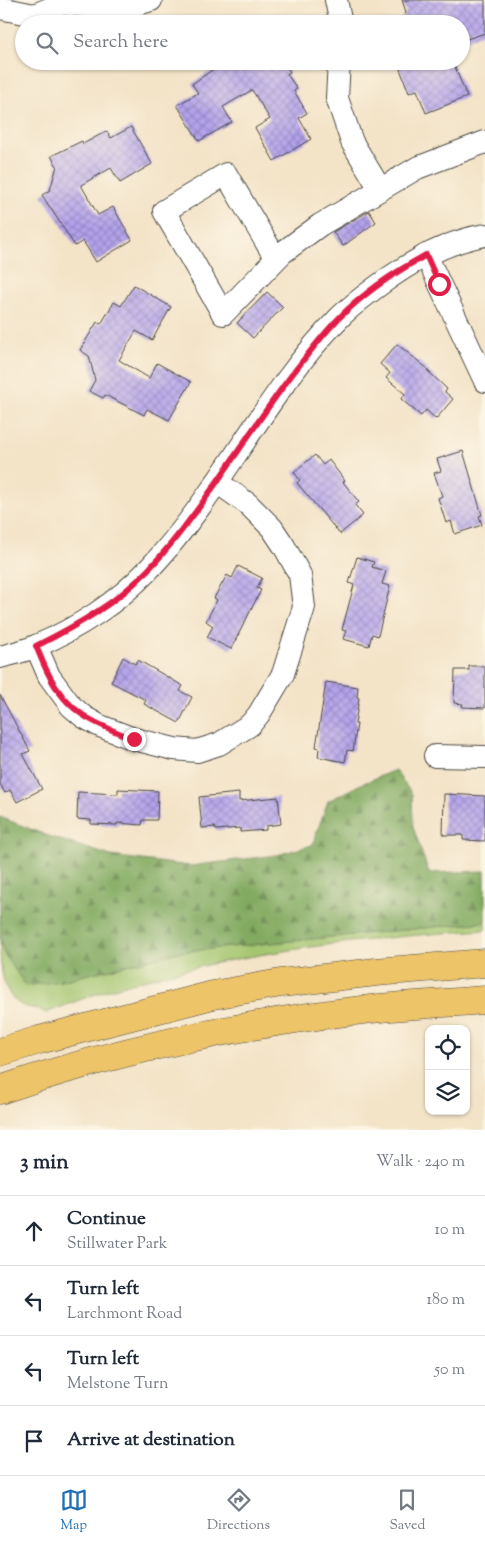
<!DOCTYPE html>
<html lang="en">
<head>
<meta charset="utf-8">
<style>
  :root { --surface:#fff; --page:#f6f6f7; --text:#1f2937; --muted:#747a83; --line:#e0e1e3; --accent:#1f6fb2 }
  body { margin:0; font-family:"Sorts Mill Goudy",serif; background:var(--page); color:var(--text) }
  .controls { position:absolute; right:15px; bottom:15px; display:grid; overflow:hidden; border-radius:10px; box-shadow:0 1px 4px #0004 }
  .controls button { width:45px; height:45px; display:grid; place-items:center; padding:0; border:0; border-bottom:1px solid var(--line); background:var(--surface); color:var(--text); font:25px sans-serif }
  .stop { position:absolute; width:15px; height:15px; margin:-11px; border:4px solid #e11d48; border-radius:50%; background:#fff }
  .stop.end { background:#e11d48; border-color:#fff; box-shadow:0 1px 5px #0008 }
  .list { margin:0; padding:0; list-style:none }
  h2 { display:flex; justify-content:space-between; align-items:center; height:65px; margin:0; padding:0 20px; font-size:21px }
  h2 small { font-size:16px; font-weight:400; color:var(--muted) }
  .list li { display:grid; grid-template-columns:32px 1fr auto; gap:15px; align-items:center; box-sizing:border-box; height:70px; padding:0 20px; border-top:1px solid var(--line) }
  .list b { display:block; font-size:19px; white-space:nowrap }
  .list p { margin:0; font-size:16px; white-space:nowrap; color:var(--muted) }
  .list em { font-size:16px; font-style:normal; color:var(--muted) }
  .icon { flex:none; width:28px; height:28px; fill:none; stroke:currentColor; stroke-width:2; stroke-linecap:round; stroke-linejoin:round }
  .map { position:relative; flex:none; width:485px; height:1130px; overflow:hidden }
  .search { position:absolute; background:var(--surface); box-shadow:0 1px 4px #0004; left:15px; right:15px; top:15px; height:55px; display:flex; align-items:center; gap:12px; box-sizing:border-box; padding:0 18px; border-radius:28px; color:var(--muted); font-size:19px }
  .sheet { height:345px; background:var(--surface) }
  nav { display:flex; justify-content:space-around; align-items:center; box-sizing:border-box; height:70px; border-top:1px solid var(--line); background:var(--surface); font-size:14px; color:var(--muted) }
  nav a { display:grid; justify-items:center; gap:2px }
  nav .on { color:var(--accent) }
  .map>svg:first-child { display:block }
</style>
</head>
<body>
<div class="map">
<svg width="485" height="1130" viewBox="0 0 485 1130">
  <defs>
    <pattern id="forest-firs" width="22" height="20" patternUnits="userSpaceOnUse" patternTransform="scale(1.25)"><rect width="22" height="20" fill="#82aa61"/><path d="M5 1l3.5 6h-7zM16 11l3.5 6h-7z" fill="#6b8b50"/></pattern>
    <pattern id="building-cross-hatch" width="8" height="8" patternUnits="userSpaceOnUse" patternTransform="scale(1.25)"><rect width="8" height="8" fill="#b3a2ec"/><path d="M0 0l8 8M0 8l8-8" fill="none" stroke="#9284bf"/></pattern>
  </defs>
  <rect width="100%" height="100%" fill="#fcf5e5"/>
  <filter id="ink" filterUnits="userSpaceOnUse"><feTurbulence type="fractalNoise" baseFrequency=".02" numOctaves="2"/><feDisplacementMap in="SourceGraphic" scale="10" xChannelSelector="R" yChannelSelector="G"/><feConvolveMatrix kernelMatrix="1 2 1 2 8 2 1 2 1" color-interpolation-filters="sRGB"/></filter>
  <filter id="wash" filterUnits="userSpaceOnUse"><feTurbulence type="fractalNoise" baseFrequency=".0096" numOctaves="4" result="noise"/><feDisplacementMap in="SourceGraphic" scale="20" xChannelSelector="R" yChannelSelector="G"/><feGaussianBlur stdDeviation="1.12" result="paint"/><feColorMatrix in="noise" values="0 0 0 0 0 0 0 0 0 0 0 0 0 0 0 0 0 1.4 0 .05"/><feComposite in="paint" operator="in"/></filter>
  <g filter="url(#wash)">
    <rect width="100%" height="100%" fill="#f3e3c7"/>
    <path fill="#a3c56e" stroke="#67784c" d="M485,922v8c-121,8 -243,22 -360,55 -27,7 -53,18 -79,28 -10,-6 -14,-4 -23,-7 -23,-12 -23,-43 -23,-70l4,17 57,28 118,-29z"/>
    <polygon fill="url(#forest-firs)" stroke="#566a46" points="395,770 412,794 413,827 429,873 485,871 485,922 179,952 61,981 26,986 4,954 0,936 0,817 51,837 111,856 190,866 277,855 312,845 328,801 359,785"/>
    <g id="blocks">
      <g fill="url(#building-cross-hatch)">
        <polygon points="402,0 485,0 485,33 464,40 461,32 461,24 400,24 406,12"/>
        <polygon points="225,61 256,61 271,65 278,61 283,61 290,72 287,74 297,89 294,91 307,113 299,118 311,139 274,161 255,128 270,119 252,90 223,107 232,122 199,141 177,105 198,93 192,84"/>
        <polygon points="397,61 434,61 437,68 453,62 467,97 426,113 417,90 409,93"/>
        <polygon points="131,127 152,164 120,183 111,168 81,185 98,215 113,207 132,240 96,262 83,241 75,246 42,195 50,190 57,166 51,156 82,141 83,144 107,131 111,138"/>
        <polygon points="369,211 376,222 343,246 333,232"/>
        <polygon points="134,285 171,307 152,340 136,331 119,360 149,378 157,363 191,382 169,420 147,409 144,415 105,395 103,398 89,391 95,380 89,356 80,350 97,322 101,324 114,302 121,306"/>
        <polygon points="267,292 283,307 253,338 237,323"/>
        <polygon points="397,344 428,369 427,370 447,389 445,392 453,399 436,419 426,410 421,416 401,399 405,394 386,378 390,373 380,364"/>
        <polygon points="463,451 482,515 479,516 482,525 455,534 451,521 446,523 438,498 442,496 434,473 441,471 437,459"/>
        <polygon points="315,455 323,465 329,460 345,481 343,482 359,502 355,505 363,515 340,534 297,483 300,480 294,472"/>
        <polygon points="357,557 374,562 372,567 386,571 382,584 390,586 378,636 372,634 369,646 343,639 346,631 342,630 354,585 349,583"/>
        <polygon points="238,566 262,578 257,588 261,590 231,649 207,637 213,626 206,621 217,600 214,598 227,575 232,578"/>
        <polygon points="123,657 135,664 138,660 183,686 180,691 192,697 179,723 144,704 146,700 111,682"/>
        <polygon points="469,666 485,666 485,708 462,707 463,704 454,703 455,670 469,670"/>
        <polygon points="326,682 358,687 357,697 359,698 355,724 357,724 353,751 347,750 345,762 318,757 319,748 316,747"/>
        <polygon points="0,695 30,751 23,754 42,789 17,802 10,790 5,793 0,784"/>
        <polygon points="118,789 158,791 157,820 143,820 142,825 117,823 117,825 91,824 91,820 77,819 78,792 118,794"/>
        <polygon points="239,793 239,801 278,797 281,824 266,826 266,830 240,832 240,828 216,830 215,827 202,828 199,797"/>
        <polygon points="444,794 485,796 485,841 463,840 463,835 443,835"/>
      </g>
    </g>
  </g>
  <g filter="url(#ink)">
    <use href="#blocks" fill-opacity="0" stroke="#494742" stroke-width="1"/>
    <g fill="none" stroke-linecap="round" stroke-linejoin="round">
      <defs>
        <g id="minor">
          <polyline points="336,0 341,24"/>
          <polyline points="0,8 34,15 61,4 111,8 131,6 151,0"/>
          <polyline points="339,61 337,98 352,142 380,189"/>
          <polyline points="426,255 485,381"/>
          <polyline points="276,259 226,174 164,211 223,314 282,253 320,225 417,168 485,142"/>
          <polyline points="36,646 49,676 71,706 84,717 100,726 134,739 174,749 197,751 219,744 250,725 259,714 283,674 304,607 300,575 284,546 272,528 248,504 217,482"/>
          <path d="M0,657c12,-3 25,-6 36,-11 41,-17 82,-44 112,-76 73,-77 117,-177 191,-252 15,-15 33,-28 50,-40 30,-21 61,-37 96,-43"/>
          <polyline points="435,756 485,757"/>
        </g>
        <g id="highway">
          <polyline points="0,1052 39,1040 213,995 281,983 376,972 485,963"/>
          <path d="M0,1090c120,-41 246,-67 371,-81 38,-4 76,-6 114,-9"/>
        </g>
      </defs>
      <use href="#minor" stroke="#494742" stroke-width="24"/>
      <use href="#highway" stroke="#494742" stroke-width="29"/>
      <use href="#minor" stroke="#fff" stroke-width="22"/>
      <use href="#highway" stroke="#eec469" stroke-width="28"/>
    </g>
  </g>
  <g fill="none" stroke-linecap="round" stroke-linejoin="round" filter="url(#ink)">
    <path stroke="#e11d48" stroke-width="6" d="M134,739c-38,-15 -66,-25 -85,-64 -5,-9 -9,-20 -13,-29 40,-20 81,-43 112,-76 56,-60 96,-133 146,-198 15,-19 29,-38 46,-55 25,-25 55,-45 86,-62l13,29"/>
  </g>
</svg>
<div class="controls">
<button><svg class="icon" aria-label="locate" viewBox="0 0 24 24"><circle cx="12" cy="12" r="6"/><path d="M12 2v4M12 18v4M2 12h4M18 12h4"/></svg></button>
<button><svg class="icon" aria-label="layers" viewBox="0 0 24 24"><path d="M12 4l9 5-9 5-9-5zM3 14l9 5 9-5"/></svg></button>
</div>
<div class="stop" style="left:439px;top:284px"></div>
<div class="stop end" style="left:134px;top:739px"></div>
<div class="search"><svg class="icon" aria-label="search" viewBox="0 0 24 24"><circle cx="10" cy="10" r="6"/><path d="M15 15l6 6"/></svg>Search here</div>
</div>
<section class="sheet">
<h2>3 min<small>Walk · 240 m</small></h2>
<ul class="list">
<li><svg class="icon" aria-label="ahead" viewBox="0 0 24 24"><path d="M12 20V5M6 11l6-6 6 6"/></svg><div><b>Continue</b><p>Stillwater Park</p></div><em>10 m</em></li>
<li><svg class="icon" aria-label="left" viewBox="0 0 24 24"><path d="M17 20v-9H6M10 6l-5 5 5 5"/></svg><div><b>Turn left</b><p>Larchmont Road</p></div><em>180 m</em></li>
<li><svg class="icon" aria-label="left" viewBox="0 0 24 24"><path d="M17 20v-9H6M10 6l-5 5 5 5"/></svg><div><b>Turn left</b><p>Melstone Turn</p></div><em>50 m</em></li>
<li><svg class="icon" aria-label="arrive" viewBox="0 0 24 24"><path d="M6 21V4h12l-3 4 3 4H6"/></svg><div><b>Arrive at destination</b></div></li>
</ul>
</section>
<nav>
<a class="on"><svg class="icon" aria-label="map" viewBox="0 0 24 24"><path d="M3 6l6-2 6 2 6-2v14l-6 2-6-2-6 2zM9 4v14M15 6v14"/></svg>Map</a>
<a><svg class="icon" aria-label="directions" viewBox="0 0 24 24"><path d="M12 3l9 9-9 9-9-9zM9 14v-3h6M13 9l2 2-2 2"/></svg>Directions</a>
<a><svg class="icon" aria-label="saved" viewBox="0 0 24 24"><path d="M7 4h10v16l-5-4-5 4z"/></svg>Saved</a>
</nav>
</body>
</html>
